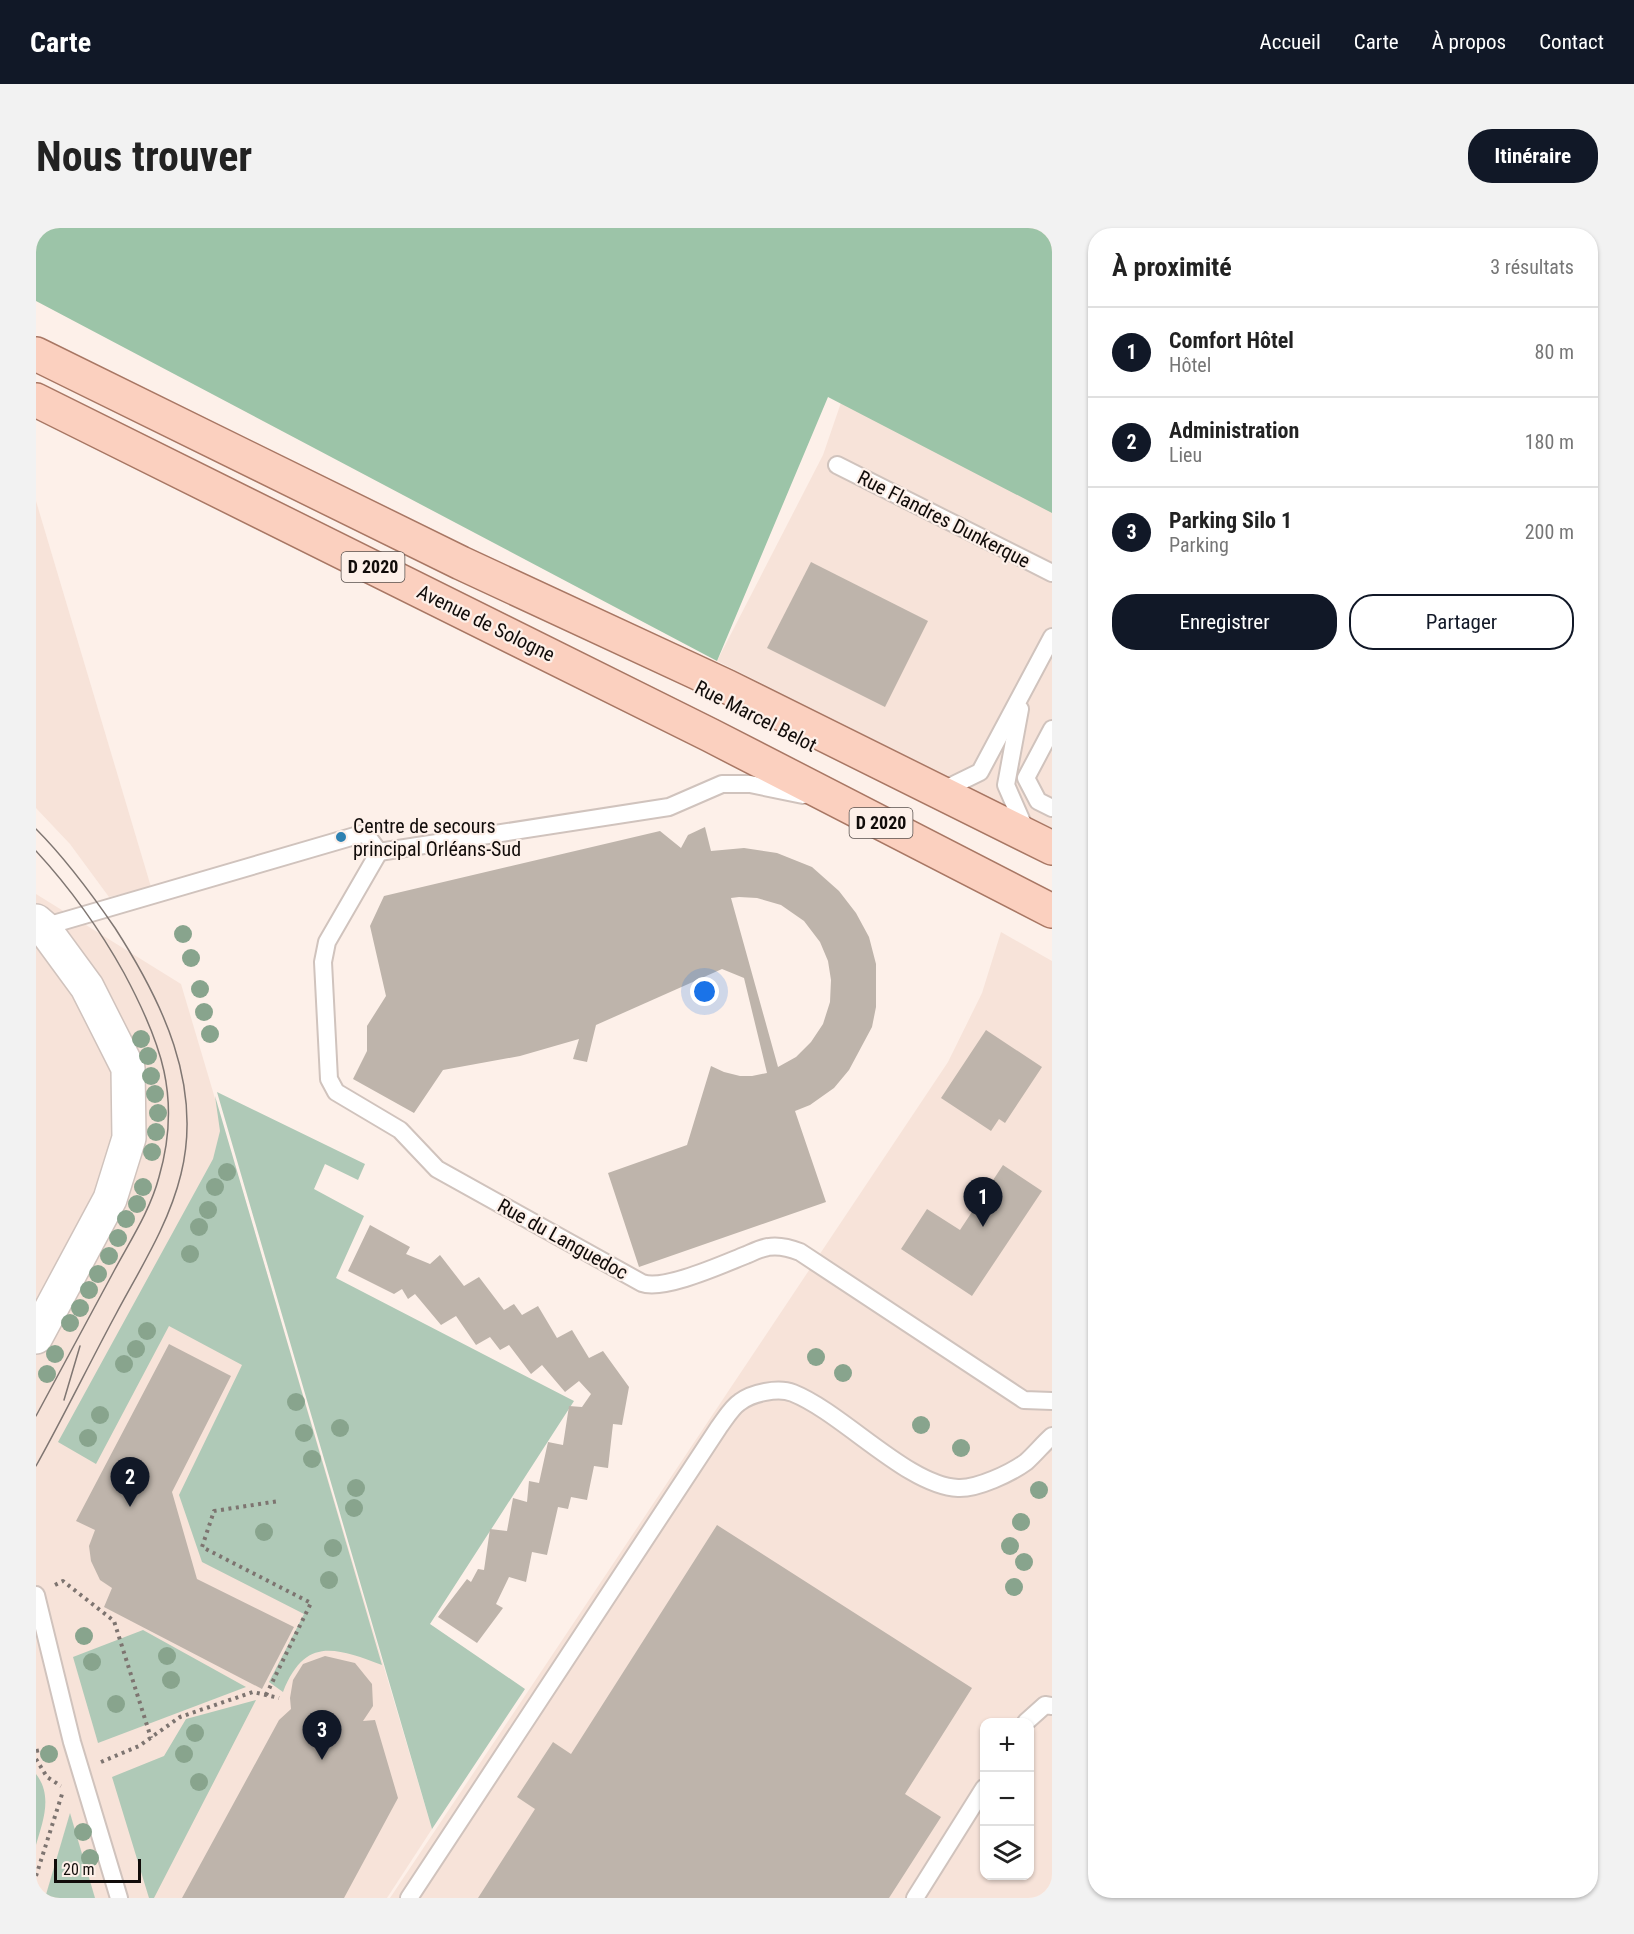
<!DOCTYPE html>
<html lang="fr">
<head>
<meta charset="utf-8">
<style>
  :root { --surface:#fff; --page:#f2f2f2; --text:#222; --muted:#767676; --line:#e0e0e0; --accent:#111827 }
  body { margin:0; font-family:"Roboto Condensed",sans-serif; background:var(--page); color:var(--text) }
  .controls { position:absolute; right:18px; bottom:18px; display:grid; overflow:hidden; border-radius:12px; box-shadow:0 2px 4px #0004 }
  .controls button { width:54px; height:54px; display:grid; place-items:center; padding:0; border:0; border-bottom:2px solid var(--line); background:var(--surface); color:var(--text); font:30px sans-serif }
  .scale { position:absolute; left:18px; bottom:15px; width:87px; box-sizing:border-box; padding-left:6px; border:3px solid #110c0a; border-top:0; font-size:16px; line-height:21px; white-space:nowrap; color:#110c0a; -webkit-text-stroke:4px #fdf0e9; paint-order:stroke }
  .you { position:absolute; left:669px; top:764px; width:21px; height:21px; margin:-15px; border:4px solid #fff; border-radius:50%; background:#1a73e8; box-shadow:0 0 0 9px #1a73e833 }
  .badge { display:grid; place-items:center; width:39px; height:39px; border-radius:50%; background:var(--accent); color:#fff; font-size:20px; font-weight:700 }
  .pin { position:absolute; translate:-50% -50px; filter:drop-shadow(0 2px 3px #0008) }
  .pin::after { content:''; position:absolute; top:32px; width:21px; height:18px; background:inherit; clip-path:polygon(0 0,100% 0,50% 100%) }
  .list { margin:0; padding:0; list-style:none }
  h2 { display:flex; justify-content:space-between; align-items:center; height:78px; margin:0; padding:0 24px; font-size:26px }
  h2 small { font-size:20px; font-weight:400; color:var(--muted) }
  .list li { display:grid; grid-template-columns:39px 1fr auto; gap:18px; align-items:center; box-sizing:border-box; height:90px; padding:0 24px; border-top:2px solid var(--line) }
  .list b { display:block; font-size:22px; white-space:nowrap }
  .list p { margin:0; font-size:20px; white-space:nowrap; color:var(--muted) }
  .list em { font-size:20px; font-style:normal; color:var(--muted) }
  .actions { display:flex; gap:12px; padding:18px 24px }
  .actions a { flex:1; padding:14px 0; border:2px solid var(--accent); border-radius:24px; text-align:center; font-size:21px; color:var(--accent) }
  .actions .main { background:var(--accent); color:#fff }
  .icon { flex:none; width:33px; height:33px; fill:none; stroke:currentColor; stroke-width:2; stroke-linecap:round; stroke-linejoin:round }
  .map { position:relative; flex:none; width:1016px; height:1670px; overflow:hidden; border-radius:24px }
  header { display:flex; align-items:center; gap:36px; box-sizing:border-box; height:84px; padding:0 30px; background:var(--accent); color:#fff }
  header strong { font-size:28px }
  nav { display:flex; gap:33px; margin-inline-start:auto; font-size:21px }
  .intro { display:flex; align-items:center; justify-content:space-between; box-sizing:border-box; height:144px; padding:0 36px }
  h1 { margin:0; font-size:42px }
  .button { padding:15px 27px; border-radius:24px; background:var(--accent); color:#fff; font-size:21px; font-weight:700 }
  main { display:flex; gap:36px; padding:0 36px }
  aside { flex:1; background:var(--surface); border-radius:24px; box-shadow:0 2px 4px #0004 }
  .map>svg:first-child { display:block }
</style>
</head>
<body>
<header>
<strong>Carte</strong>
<nav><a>Accueil</a><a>Carte</a><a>À propos</a><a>Contact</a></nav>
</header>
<div class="intro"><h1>Nous trouver</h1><a class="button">Itinéraire</a></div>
<main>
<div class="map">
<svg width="1016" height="1670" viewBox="0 0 1016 1670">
  <rect width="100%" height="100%" fill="#fdf0e9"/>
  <g fill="#f7e3d9" fill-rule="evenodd">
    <polygon points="865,0 1016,0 1016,601 681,433 787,227"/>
    <polygon points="0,273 115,659 73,669 34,616 0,580"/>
    <polygon points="0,666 145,756 396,1601 351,1670 0,1670"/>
    <path d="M965,704l51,29v937h-662l558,-836 34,-69zM948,1494h45v154h-45z"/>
  </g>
  <g fill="#afc9b7">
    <polygon points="181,864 329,936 322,952 289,936 278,961 328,988 300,1050 538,1173 394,1396 489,1461 396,1601"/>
    <path d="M179,868l167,569c-46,-17 -77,-29 -99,27l-14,-10 35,-68 -102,-52 -23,-67 63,-130 -73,-39 -73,138 -38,-22 155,-283 7,-28z"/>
    <polygon points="107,1402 210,1459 62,1515 37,1429"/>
    <polygon points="220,1472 118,1670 113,1670 76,1549 128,1528 150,1491"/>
    <path d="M0,1546c17,22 7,47 0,71z"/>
    <polygon points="34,1585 59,1670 9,1670"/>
  </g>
  <polygon fill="#9cc4a8" points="0,0 1016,0 1016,285 792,169 681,433 0,73"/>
  <g fill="#beb4ab" fill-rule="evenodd">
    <polygon points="775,334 892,393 849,479 731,420"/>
    <path d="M669,599l6,24 33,-3 33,5 35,14 27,24 17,22 13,24 7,27v43l-4,20 -23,43 -15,18 -24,17 -15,6 31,91 -187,65 -31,-94 79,-28 24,-79 13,6 16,4h12l15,-3 -23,-95 -22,-9 -126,56 -9,37 -14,-3 6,-20 -59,17 -77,14 -29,43 -61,-34 14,-28v-25l19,-30 -16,-70 14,-30 276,-65 21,17 7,-13zM703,669l18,1 24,7 23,16 16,21 8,19 3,19 -1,22 -7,22 -12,18 -15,15 -18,10 -47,-169z"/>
    <polygon points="950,802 1006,839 969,895 963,891 955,903 905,870"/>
    <polygon points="967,937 1006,963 936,1068 865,1021 891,981 924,1002"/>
    <polygon points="334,997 374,1019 370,1026 394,1036 404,1027 428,1058 443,1049 468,1082 478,1076 486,1087 502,1078 521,1110 536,1102 553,1130 567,1123 593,1159 586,1197 577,1196 572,1240 558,1238 551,1272 535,1269 532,1281 522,1279 511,1327 496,1324 490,1354 473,1349 460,1376 467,1380 441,1415 402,1389 431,1351 435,1354 442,1341 448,1342 454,1301 471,1303 477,1270 491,1274 493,1253 503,1255 512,1214 527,1217 533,1178 546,1179 555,1166 543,1153 529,1164 506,1137 495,1146 473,1117 464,1122 454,1109 440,1117 420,1088 405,1097 379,1066 372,1071 366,1061 358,1066 312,1043"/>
    <polygon points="133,1116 195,1148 136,1264 161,1351 258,1399 226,1461 68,1379 76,1360 64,1352 55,1333 53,1318 59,1302 40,1293"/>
    <polygon points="681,1297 936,1460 869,1566 905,1589 853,1670 442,1670 499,1581 481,1569 517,1514 535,1526"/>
    <polygon points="289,1428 319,1435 336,1456 337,1478 327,1493 339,1492 362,1570 308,1670 146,1670 243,1492 255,1481 254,1470 257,1452 267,1436"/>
  </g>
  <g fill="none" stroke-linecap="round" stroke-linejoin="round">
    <defs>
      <g id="service">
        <polyline points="801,237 1016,345"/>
        <polyline points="984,481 970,557 991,605"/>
        <polyline points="1016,501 990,550 1002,573 1016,580"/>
        <polyline points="903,564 944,544 1016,409"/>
        <polyline points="343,624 633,579 686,556 714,556 767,567"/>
        <path d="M7,699l322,-94 14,19 -52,90 -4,20 6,117 7,13 64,38 37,39 205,114c22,8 81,-19 104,-28 7,-3 15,-7 22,-8 11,-2 22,1 32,5l224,148 28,1"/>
        <polyline points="0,1367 36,1514 83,1670"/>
        <polyline points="990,1494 1009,1477 1016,1478"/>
        <path d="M373,1670l310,-471c6,-8 13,-20 21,-25 12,-9 38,-15 53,-9 50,20 115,93 165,95 19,1 53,-15 68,-26 9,-8 17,-18 26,-26"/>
        <polyline points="879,1670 948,1560"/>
      </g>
      <polyline id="minor" points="0,693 7,699 51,759 92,840 93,910 74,971 0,1109"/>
      <g id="primary">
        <polyline points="0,126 425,335 692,459 1016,620"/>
        <polyline points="0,172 674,507 1016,683"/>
      </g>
    </defs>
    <use href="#service" stroke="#d0c3bd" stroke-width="20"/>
    <use href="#minor" stroke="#d0c3bd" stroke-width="36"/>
    <use href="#primary" stroke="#a87764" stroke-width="36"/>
    <g stroke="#7d7470" stroke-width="4" stroke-dasharray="3 4.5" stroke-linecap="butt">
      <polyline points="19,1357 27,1353 78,1393 115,1510"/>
      <polyline points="230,1467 275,1375 166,1319 178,1283 243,1273"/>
      <polyline points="0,1523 14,1520"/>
      <polyline points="0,1531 11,1549 25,1558"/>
      <polyline points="65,1534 103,1518 144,1489 217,1464 243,1470"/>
      <polyline points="0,1648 27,1563"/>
    </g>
    <use href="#service" stroke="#fff" stroke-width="16"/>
    <use href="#minor" stroke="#fff" stroke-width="33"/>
    <use href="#primary" stroke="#fbd0bf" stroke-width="33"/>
    <g stroke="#7f7672" stroke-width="1.5">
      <path d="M0,601c30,30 55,64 79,99 47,73 88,157 66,246 -12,50 -41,95 -65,140 -27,50 -52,102 -80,152"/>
      <path d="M0,623c34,37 63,77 88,122 37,69 58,125 35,204 -9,34 -29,64 -45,94 -26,48 -52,97 -78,145"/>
      <polyline points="28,1172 44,1118"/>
    </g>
  </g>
  <g fill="#88a48d">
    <circle cx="147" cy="706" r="9"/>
    <circle cx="155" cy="730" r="9"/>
    <circle cx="164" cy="761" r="9"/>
    <circle cx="168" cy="784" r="9"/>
    <circle cx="174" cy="806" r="9"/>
    <circle cx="105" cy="811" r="9"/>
    <circle cx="112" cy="828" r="9"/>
    <circle cx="115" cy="848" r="9"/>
    <circle cx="119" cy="866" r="9"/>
    <circle cx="122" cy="885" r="9"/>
    <circle cx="120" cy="904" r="9"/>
    <circle cx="116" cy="924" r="9"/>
    <circle cx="191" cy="944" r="9"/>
    <circle cx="107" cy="959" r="9"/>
    <circle cx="179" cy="959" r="9"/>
    <circle cx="101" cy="976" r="9"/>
    <circle cx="172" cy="982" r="9"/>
    <circle cx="90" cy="991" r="9"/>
    <circle cx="163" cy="999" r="9"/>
    <circle cx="82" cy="1010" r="9"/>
    <circle cx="154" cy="1026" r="9"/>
    <circle cx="73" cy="1028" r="9"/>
    <circle cx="62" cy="1046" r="9"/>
    <circle cx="53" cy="1062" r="9"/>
    <circle cx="44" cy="1080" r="9"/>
    <circle cx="34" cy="1095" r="9"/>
    <circle cx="111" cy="1103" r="9"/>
    <circle cx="100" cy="1121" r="9"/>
    <circle cx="19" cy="1126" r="9"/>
    <circle cx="780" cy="1129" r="9"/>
    <circle cx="88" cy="1136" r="9"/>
    <circle cx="807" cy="1145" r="9"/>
    <circle cx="11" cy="1146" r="9"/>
    <circle cx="260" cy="1174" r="9"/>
    <circle cx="64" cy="1187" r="9"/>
    <circle cx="885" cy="1197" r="9"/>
    <circle cx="304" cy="1200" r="9"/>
    <circle cx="268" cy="1205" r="9"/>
    <circle cx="52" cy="1210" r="9"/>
    <circle cx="925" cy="1220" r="9"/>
    <circle cx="276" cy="1231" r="9"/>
    <circle cx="320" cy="1260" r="9"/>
    <circle cx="1003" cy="1262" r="9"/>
    <circle cx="318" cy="1280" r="9"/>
    <circle cx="985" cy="1294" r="9"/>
    <circle cx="228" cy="1304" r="9"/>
    <circle cx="974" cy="1318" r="9"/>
    <circle cx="297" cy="1320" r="9"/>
    <circle cx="988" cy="1334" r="9"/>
    <circle cx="293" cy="1352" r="9"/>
    <circle cx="978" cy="1359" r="9"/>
    <circle cx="48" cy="1408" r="9"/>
    <circle cx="131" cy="1428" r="9"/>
    <circle cx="56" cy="1434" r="9"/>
    <circle cx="135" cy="1452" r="9"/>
    <circle cx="80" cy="1476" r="9"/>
    <circle cx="159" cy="1505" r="9"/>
    <circle cx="13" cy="1526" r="9"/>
    <circle cx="148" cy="1526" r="9"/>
    <circle cx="163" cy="1554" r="9"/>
    <circle cx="47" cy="1604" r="9"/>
    <circle cx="54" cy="1630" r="9"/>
  </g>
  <circle fill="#2e82b2" stroke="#fdf0e9" stroke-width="2" cx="305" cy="609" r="6"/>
  <g text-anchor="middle" stroke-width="4.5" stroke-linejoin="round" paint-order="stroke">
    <g fill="#fdf0e9" stroke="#58504d" stroke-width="1.5">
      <rect x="305.5" y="324" width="63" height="30" rx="4.5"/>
      <rect x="813.5" y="580" width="63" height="30" rx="4.5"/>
    </g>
    <g font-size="18" font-weight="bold" fill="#110c0a">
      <text x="337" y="345">D 2020</text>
      <text x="845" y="601">D 2020</text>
    </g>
    <g font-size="20" fill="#110c0a" stroke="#fdf0e9">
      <text transform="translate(908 291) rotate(27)" y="7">Rue Flandres Dunkerque</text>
      <text transform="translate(450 395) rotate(26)" y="7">Avenue de Sologne</text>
      <text transform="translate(720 488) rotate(27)" y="7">Rue Marcel Belot</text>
      <text transform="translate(527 1011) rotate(29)" y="7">Rue du Languedoc</text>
    </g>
    <g font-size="20" fill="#110c0a" stroke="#fdf0e9" text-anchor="start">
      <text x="317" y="605">Centre de secours<tspan x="317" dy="23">principal Orléans-Sud</tspan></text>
    </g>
  </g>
</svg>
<div class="controls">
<button>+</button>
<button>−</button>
<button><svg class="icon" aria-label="layers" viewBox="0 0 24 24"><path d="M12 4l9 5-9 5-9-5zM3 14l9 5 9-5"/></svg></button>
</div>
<div class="scale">20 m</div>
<div class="you"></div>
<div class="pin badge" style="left:947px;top:999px">1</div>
<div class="pin badge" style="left:94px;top:1279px">2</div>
<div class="pin badge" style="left:286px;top:1532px">3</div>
</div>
<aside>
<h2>À proximité<small>3 résultats</small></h2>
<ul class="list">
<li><span class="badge">1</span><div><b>Comfort Hôtel</b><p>Hôtel</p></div><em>80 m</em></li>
<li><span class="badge">2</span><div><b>Administration</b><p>Lieu</p></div><em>180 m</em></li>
<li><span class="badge">3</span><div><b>Parking Silo 1</b><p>Parking</p></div><em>200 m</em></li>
</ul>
<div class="actions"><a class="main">Enregistrer</a><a>Partager</a></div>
</aside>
</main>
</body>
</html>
